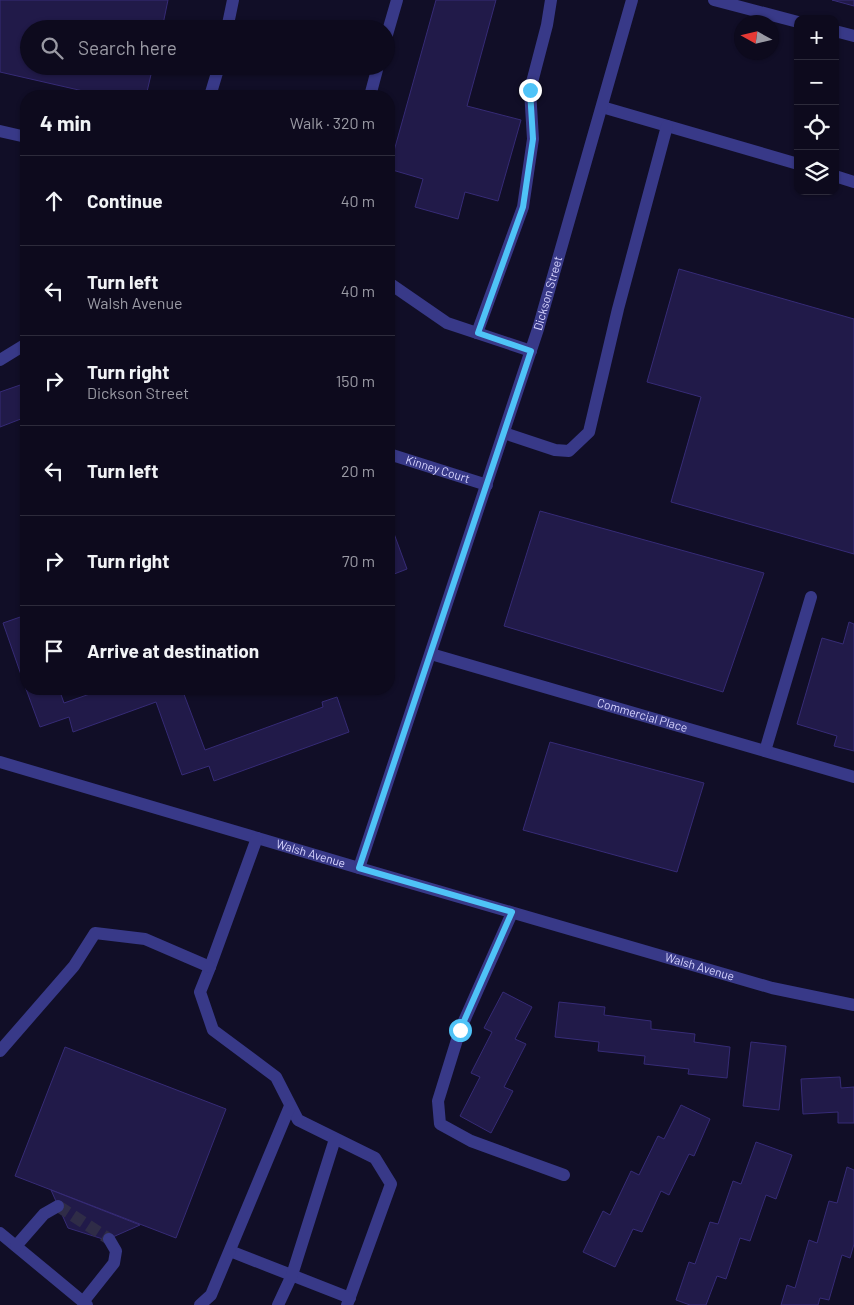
<!DOCTYPE html>
<html lang="en">
<head>
<meta charset="utf-8">
<style>
  :root { --surface:#0d0a1d; --page:#161326; --text:#f1f3f6; --muted:#9a9aa4; --line:#2d2b3b }
  body { margin:0; font-family:Barlow,sans-serif; background:var(--page); color:var(--text) }
  .controls { position:absolute; right:15px; top:15px; display:grid; overflow:hidden; border-radius:10px; box-shadow:0 1px 4px #0004 }
  .controls button { width:45px; height:45px; display:grid; place-items:center; padding:0; border:0; border-bottom:1px solid var(--line); background:var(--surface); color:var(--text); font:25px sans-serif }
  .compass { position:absolute; left:734px; top:15px; width:45px; height:45px; border-radius:50%; background:var(--surface); box-shadow:0 1px 4px #0004; rotate:278deg }
  .stop { position:absolute; width:15px; height:15px; margin:-11px; border:4px solid #4fc3f7; border-radius:50%; background:#fff }
  .stop.end { background:#4fc3f7; border-color:#fff; box-shadow:0 1px 5px #0008 }
  .list { margin:0; padding:0; list-style:none }
  h2 { display:flex; justify-content:space-between; align-items:center; height:65px; margin:0; padding:0 20px; font-size:21px }
  h2 small { font-size:16px; font-weight:400; color:var(--muted) }
  .list li { display:grid; grid-template-columns:32px 1fr auto; gap:15px; align-items:center; box-sizing:border-box; height:90px; padding:0 20px; border-top:1px solid var(--line) }
  .list b { display:block; font-size:19px; white-space:nowrap }
  .list p { margin:0; font-size:16px; white-space:nowrap; color:var(--muted) }
  .list em { font-size:16px; font-style:normal; color:var(--muted) }
  .icon { flex:none; width:28px; height:28px; fill:none; stroke:currentColor; stroke-width:2; stroke-linecap:round; stroke-linejoin:round }
  .map { position:relative; flex:none; width:854px; height:1305px; overflow:hidden }
  .search { position:absolute; background:var(--surface); box-shadow:0 1px 4px #0004; left:20px; top:20px; width:375px; height:55px; display:flex; align-items:center; gap:12px; box-sizing:border-box; padding:0 18px; border-radius:28px; color:var(--muted); font-size:19px }
  .panel { position:absolute; background:var(--surface); box-shadow:0 1px 4px #0004; left:20px; top:90px; width:375px; height:605px; border-radius:20px }
  .map>svg:first-child { display:block }
</style>
</head>
<body>
<div class="map">
<svg width="854" height="1305" viewBox="0 0 854 1305">
  <rect width="100%" height="100%" fill="#110e27"/>
  <g fill="#211a49" stroke="#362b76">
    <polygon points="0,0 168,0 162,29 29,29 29,66 153,66 146,96 105,96 0,72"/>
    <polygon points="436,0 496,0 467,106 521,120 498,201 465,192 458,219 415,207 423,179 389,169"/>
    <polygon points="832,0 854,0 854,6"/>
    <polygon points="679,269 854,319 854,554 671,502 701,397 647,382"/>
    <polygon points="26,383 26,417 0,427 0,392"/>
    <polygon points="540,511 764,573 723,692 504,626"/>
    <polygon points="389,520 407,569 389,576"/>
    <polygon points="26,615 26,689 3,623"/>
    <polygon points="849,622 854,624 854,751 834,746 837,736 797,724 822,638 843,644"/>
    <polygon points="26,689 59,689 64,703 104,689 182,689 205,750 323,707 322,702 337,697 349,732 214,781 209,766 182,775 156,702 73,732 69,717 40,727"/>
    <polygon points="550,742 704,783 677,872 523,830"/>
    <polygon points="503,992 532,1007 515,1039 526,1044 504,1087 513,1091 491,1133 460,1116 480,1077 471,1073 492,1032 484,1028"/>
    <polygon points="559,1002 605,1007 604,1015 651,1021 651,1029 695,1034 694,1042 730,1047 727,1078 688,1074 689,1069 644,1064 645,1056 598,1051 599,1042 555,1037"/>
    <polygon points="751,1042 786,1046 779,1110 743,1106"/>
    <polygon points="65,1047 226,1109 176,1238 15,1176"/>
    <polygon points="840,1077 841,1088 854,1087 854,1123 838,1123 838,1112 803,1114 801,1079"/>
    <polygon points="681,1105 710,1119 694,1156 689,1154 669,1195 661,1191 642,1232 633,1229 615,1267 583,1252 603,1211 610,1215 631,1171 639,1175 658,1136 664,1139"/>
    <polygon points="756,1142 792,1155 776,1199 766,1195 750,1241 740,1238 726,1279 717,1276 706,1305 690,1305 676,1300 689,1262 695,1264 710,1222 718,1224 733,1181 741,1184"/>
    <polygon points="847,1167 854,1170 854,1244 850,1258 842,1255 829,1300 820,1298 818,1305 781,1305 787,1285 795,1288 809,1240 817,1243 829,1201 837,1203"/>
    <polygon points="51,1190 140,1225 106,1240 68,1228"/>
  </g>
  <g fill="none" stroke-linecap="round" stroke-linejoin="round">
    <polyline stroke="#2f2c47" stroke-width="12" stroke-dasharray="12 6" stroke-linecap="butt" points="58,1206 109,1239"/>
    <g stroke="#383988" stroke-width="12">
      <polyline points="714,0 798,22"/>
      <polyline points="227,29 233,0"/>
      <polyline points="835,31 854,36"/>
      <polyline points="386,38 397,0"/>
      <polyline points="210,96 219,66"/>
      <polyline points="370,96 378,66"/>
      <polyline points="602,107 798,164"/>
      <polyline points="0,131 26,137"/>
      <polyline points="835,176 854,182"/>
      <polyline points="389,283 447,323 531,351"/>
      <polyline points="477,333 523,207 533,139 530,90 547,25 551,0"/>
      <polyline points="0,360 26,344"/>
      <polyline points="504,433 555,450 569,451 589,432 618,309 667,126"/>
      <path id="s1" d="M389,454l98,31"/>
      <path id="s2" d="M431,654l423,123"/>
      <polyline points="765,751 811,597"/>
      <path id="s3" d="M0,762l359,106 413,120 82,17"/>
      <polyline points="257,838 210,967 200,992 213,1030 276,1077 298,1120 375,1158 391,1184 347,1305"/>
      <path id="s4" d="M359,868l179,-539 94,-329"/>
      <polyline points="512,913 460,1030 438,1101 440,1124 471,1141 564,1175"/>
      <polyline points="0,1051 74,966 95,933 145,939 210,967"/>
      <polyline points="0,1233 87,1305"/>
      <polyline points="16,1246 44,1214 58,1206"/>
      <polyline points="230,1251 350,1298"/>
      <polyline points="83,1302 114,1263 116,1251 109,1239"/>
      <polyline points="200,1305 211,1295 290,1106"/>
      <polyline points="278,1305 292,1275 335,1139"/>
    </g>
  </g>
  <g fill="none" stroke-linecap="round" stroke-linejoin="round">
    <polyline stroke="#4fc3f7" stroke-width="6" points="460,1030 512,912 359,868 531,351 478,333 523,207 533,139 530,90"/>
  </g>
  <g text-anchor="middle" stroke-width="4" stroke-linejoin="round" paint-order="stroke">
    <g font-size="12" fill="#d7d4ff" stroke="#110e27">
      <text dy="4" stroke="none"><textPath href="#s4" startOffset="605">Dickson Street</textPath></text>
      <text dy="4" stroke="none"><textPath href="#s1" startOffset="51">Kinney Court</textPath></text>
      <text dy="4" stroke="none"><textPath href="#s2" startOffset="220">Commercial Place</textPath></text>
      <text dy="4" stroke="none"><textPath href="#s3" startOffset="324">Walsh Avenue</textPath></text>
      <text dy="4" stroke="none"><textPath href="#s3" startOffset="729">Walsh Avenue</textPath></text>
    </g>
  </g>
</svg>
<div class="controls">
<button>+</button>
<button>−</button>
<button><svg class="icon" aria-label="locate" viewBox="0 0 24 24"><circle cx="12" cy="12" r="6"/><path d="M12 2v4M12 18v4M2 12h4M18 12h4"/></svg></button>
<button><svg class="icon" aria-label="layers" viewBox="0 0 24 24"><path d="M12 4l9 5-9 5-9-5zM3 14l9 5 9-5"/></svg></button>
</div>
<svg class="compass" viewBox="-18 -18 36 36"><path d="M0-13l5 13h-10z" fill="#e53935"/><path d="M0 13l5-13h-10z" fill="#9a9aa4"/></svg>
<div class="stop" style="left:460px;top:1030px"></div>
<div class="stop end" style="left:530px;top:90px"></div>
<div class="search"><svg class="icon" aria-label="search" viewBox="0 0 24 24"><circle cx="10" cy="10" r="6"/><path d="M15 15l6 6"/></svg>Search here</div>
<section class="panel">
<h2>4 min<small>Walk · 320 m</small></h2>
<ul class="list">
<li><svg class="icon" aria-label="ahead" viewBox="0 0 24 24"><path d="M12 20V5M6 11l6-6 6 6"/></svg><div><b>Continue</b></div><em>40 m</em></li>
<li><svg class="icon" aria-label="left" viewBox="0 0 24 24"><path d="M17 20v-9H6M10 6l-5 5 5 5"/></svg><div><b>Turn left</b><p>Walsh Avenue</p></div><em>40 m</em></li>
<li><svg class="icon" aria-label="right" viewBox="0 0 24 24"><path d="M7 20v-9h11M14 6l5 5-5 5"/></svg><div><b>Turn right</b><p>Dickson Street</p></div><em>150 m</em></li>
<li><svg class="icon" aria-label="left" viewBox="0 0 24 24"><path d="M17 20v-9H6M10 6l-5 5 5 5"/></svg><div><b>Turn left</b></div><em>20 m</em></li>
<li><svg class="icon" aria-label="right" viewBox="0 0 24 24"><path d="M7 20v-9h11M14 6l5 5-5 5"/></svg><div><b>Turn right</b></div><em>70 m</em></li>
<li><svg class="icon" aria-label="arrive" viewBox="0 0 24 24"><path d="M6 21V4h12l-3 4 3 4H6"/></svg><div><b>Arrive at destination</b></div></li>
</ul>
</section>
</div>
</body>
</html>
